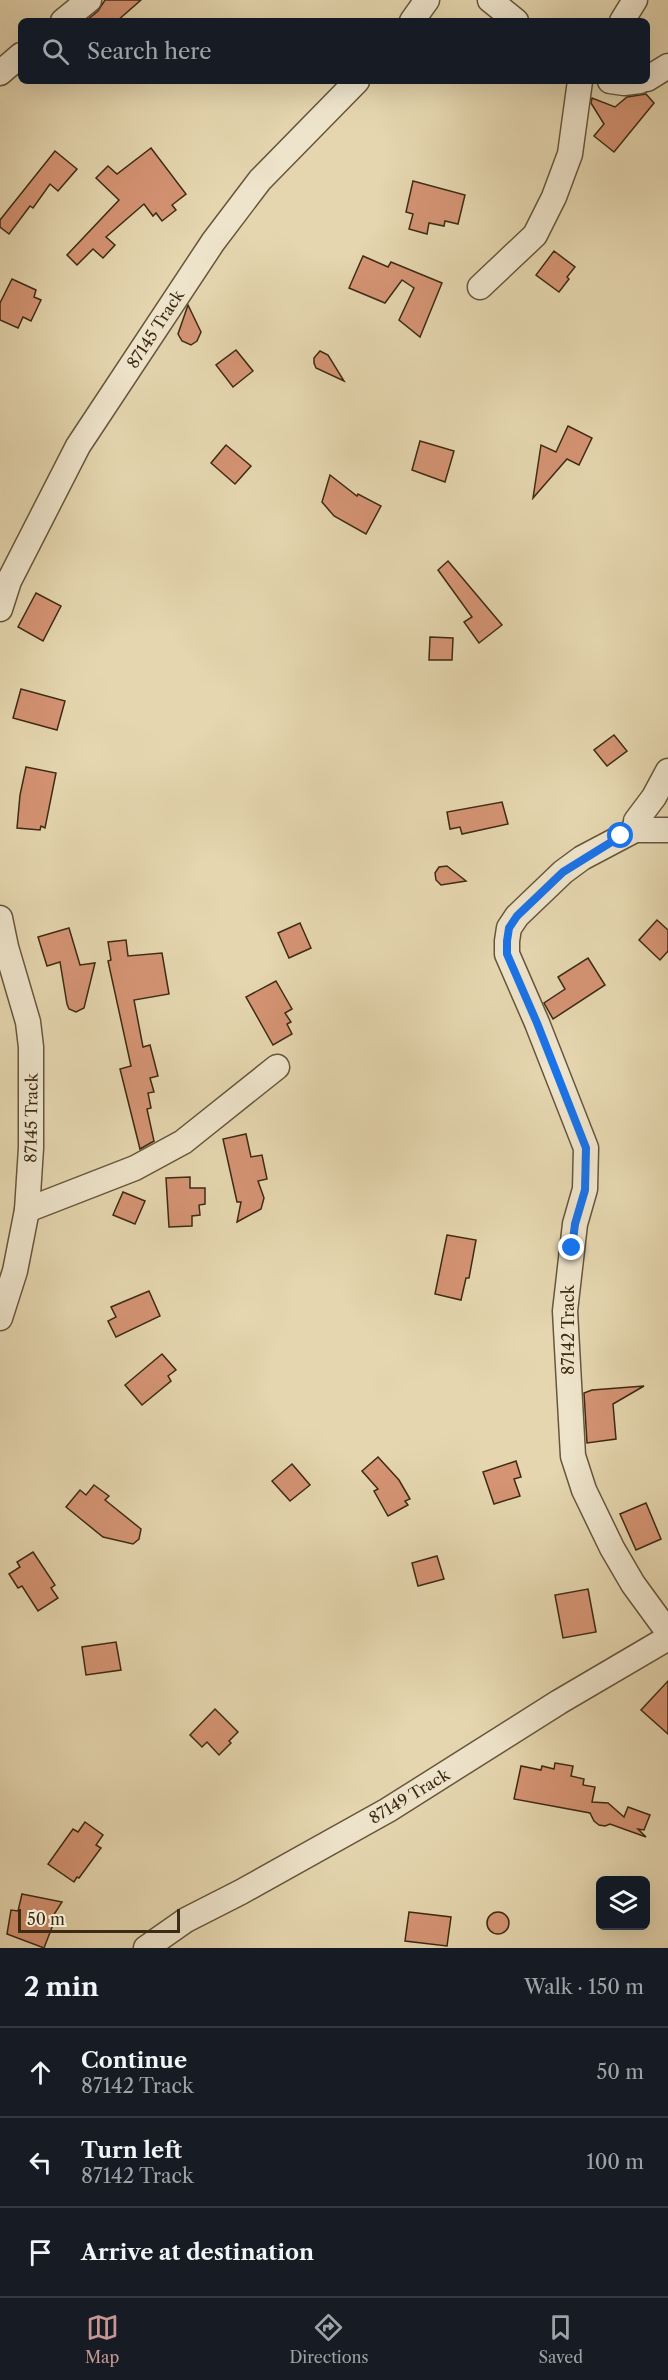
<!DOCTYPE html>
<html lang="en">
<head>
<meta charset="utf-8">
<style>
  :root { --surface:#171b24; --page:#242831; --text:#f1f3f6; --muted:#9ea1a6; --line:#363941; --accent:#c59692 }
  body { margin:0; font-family:"Libre Caslon Text",serif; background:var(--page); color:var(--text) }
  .controls { position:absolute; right:18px; bottom:18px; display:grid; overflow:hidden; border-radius:9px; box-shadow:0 6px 24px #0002 }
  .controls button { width:54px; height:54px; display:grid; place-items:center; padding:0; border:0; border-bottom:2px solid var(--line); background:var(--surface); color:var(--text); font:30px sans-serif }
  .scale { position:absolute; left:18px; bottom:15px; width:162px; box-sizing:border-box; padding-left:6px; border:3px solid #3d2b14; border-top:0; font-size:16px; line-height:21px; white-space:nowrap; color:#3d2b14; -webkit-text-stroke:4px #eee4cb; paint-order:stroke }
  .stop { position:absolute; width:18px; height:18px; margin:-14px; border:4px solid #1a73e8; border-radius:50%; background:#fff }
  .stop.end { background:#1a73e8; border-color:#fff; box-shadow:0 2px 6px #0008 }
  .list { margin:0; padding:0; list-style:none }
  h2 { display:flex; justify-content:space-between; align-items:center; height:78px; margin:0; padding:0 24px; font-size:26px }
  h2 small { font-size:20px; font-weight:400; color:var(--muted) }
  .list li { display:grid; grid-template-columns:39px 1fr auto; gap:18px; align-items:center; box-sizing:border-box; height:90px; padding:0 24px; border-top:2px solid var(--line) }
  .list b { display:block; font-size:22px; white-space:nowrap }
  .list p { margin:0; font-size:20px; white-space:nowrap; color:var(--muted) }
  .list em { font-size:20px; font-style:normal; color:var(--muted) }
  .icon { flex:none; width:33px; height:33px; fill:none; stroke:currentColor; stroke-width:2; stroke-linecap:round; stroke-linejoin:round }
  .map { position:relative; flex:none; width:668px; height:1948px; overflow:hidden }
  .search { position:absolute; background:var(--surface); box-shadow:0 6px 24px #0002; left:18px; right:18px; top:18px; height:66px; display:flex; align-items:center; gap:15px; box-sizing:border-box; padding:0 21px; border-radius:9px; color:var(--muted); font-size:22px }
  .sheet { height:348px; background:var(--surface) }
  nav { display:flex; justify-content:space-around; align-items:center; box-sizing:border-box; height:84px; border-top:2px solid var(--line); background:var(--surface); font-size:16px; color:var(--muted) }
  nav a { display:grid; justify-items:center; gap:3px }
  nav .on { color:var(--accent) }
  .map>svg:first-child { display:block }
</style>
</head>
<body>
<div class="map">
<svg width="668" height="1948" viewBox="0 0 668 1948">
  <rect width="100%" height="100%" fill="#e5d6af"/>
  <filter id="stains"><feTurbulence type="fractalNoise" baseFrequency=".00333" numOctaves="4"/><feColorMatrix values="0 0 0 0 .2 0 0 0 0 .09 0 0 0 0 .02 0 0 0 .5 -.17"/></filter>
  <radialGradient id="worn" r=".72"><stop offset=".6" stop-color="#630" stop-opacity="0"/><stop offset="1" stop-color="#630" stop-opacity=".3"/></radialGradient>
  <g fill="#d59474" stroke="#3d2b14" stroke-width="1.5">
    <polygon points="105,0 141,0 117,21 86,21 98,11"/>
    <polygon points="646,94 654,103 614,152 594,136 604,124 591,103 592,98 615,107 627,97"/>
    <polygon points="151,148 186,194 172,205 176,210 162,221 156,213 153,216 144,204 106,237 115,245 103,258 93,249 77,265 67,255 119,200 96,178 108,166 117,174"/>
    <polygon points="55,151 77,169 58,191 50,184 33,208 30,206 9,234 0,227 0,220"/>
    <polygon points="413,181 465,195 458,224 445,221 444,226 429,223 427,234 409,229 413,214 406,212"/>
    <polygon points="554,251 575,267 567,277 569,279 559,292 536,275"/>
    <polygon points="363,256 388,267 391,262 442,283 420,337 399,320 414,288 402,280 385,303 349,288"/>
    <polygon points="12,279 36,290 34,297 41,300 31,321 23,317 18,328 0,320 0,303"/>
    <polygon points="188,305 201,332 197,341 191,345 182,341 178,334"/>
    <polygon points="236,350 253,371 233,387 216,365"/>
    <polygon points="320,351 328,355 344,381 316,368 314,363 314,358"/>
    <polygon points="568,426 592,438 579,465 567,459 533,498 541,445 556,452"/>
    <polygon points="420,441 454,451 445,482 412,470"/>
    <polygon points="226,445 251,466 235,484 211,463"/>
    <polygon points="330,475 357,496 358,494 381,506 366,534 334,516 322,502"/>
    <polygon points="448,561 502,625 479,643 464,622 472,617 438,570"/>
    <polygon points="36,593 61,606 43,641 18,627"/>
    <polygon points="430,637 453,638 452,660 429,660"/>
    <polygon points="21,689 65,701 57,730 13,718"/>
    <polygon points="614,735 627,751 607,766 594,750"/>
    <polygon points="26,767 56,773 45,828 41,826 40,830 17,828 20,795"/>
    <polygon points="502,802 508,824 462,834 460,827 450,829 447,812"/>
    <polygon points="447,866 466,881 441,885 436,880 435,873 439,867"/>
    <polygon points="657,920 668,930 668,951 660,960 639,940"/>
    <polygon points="300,923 311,948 289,958 278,933"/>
    <polygon points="69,928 80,965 95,963 84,1008 76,1012 69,1009 67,1004 60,962 47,966 38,937"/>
    <polygon points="126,940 128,956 162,953 169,994 134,1000 143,1047 150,1045 158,1076 150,1078 154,1092 148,1093 151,1108 147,1109 154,1141 140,1149 120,1069 131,1066 108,961 111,960 108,942"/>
    <polygon points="588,958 605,985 553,1019 544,1003 565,989 558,977"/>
    <polygon points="276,981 292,1009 285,1013 291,1022 287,1024 292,1034 273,1045 246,997"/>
    <polygon points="246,1134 251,1157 262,1155 267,1179 258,1181 264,1198 261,1209 237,1222 241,1202 237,1202 223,1139"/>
    <polygon points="190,1177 190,1188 205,1188 205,1204 199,1205 200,1215 192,1216 192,1226 169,1227 166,1178"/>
    <polygon points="123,1192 145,1201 135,1224 113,1215"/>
    <polygon points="447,1235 476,1240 469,1278 466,1278 461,1300 435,1294"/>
    <polygon points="149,1291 160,1316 116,1337 108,1321 116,1317 111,1307"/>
    <polygon points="162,1354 176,1370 168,1376 171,1381 142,1405 125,1385"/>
    <polygon points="644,1386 613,1404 616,1439 587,1443 584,1393 592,1390"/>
    <polygon points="378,1457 399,1480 410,1499 405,1501 408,1505 388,1516 374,1491 378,1489 362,1471"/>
    <polygon points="516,1461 521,1477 514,1479 520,1496 494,1504 483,1472"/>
    <polygon points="292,1464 310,1485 290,1501 272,1481"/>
    <polygon points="94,1485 109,1496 105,1500 141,1529 139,1539 133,1544 103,1537 66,1507 80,1490 86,1495"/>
    <polygon points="646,1503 661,1539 636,1550 620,1514"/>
    <polygon points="33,1552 55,1585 51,1588 58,1598 38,1611 22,1586 18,1588 9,1574 20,1567 17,1562"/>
    <polygon points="437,1556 444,1579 418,1586 412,1563"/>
    <polygon points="588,1589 596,1632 563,1638 555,1595"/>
    <polygon points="116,1642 121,1670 86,1675 82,1647"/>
    <polygon points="668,1681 668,1734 641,1710"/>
    <polygon points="215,1709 238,1732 229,1741 231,1743 219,1755 207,1742 202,1747 190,1735"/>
    <polygon points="555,1763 573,1766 571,1776 584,1779 583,1785 595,1787 592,1802 608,1803 624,1817 628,1807 650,1815 644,1830 638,1829 646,1837 610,1824 605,1826 599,1825 594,1821 590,1813 514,1799 521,1766 541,1770 542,1766 554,1769"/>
    <polygon points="85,1822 103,1835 96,1845 101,1848 79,1878 77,1877 74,1882 48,1864 73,1829 78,1832"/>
    <polygon points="22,1894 62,1902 53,1916 56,1917 44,1948 7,1934 11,1910 18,1911"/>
    <circle cx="498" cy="1923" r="11"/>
    <polygon points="409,1912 451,1917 447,1946 405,1941"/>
  </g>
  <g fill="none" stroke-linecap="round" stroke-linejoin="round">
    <defs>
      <g id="minor">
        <polyline points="490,0 516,21"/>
        <polyline points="63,21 89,0"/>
        <polyline points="412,21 427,0"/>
        <polyline points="622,21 635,0"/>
        <polyline points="0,73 21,55"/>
        <polyline points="647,79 668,66"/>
        <polyline points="610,81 624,83 640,81"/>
        <polyline points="480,287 535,235 554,197 570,154 580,81"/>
        <polyline points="0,609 9,581 78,446 213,242 260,180 357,81"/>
        <polyline points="635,830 636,821 654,797 668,771"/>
        <polyline points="668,830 635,830 582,858 563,872 517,916 509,928 507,941 507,954 537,1023 586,1148 585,1189 575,1224 565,1311 573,1456 584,1490 612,1548 633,1584 668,1632"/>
        <polyline points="0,918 6,947 28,1022 31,1047 31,1148 27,1210 15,1271 0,1318"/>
        <polyline points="27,1210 135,1168 183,1142 277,1067"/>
        <polyline points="146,1948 186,1920 241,1892 388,1810 559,1702 668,1638"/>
      </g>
    </defs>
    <use href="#minor" stroke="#67563b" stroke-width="27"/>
    <use href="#minor" stroke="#eee4cb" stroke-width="24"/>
  </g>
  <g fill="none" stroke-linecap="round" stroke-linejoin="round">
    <polyline stroke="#1a73e8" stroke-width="8" points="572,1248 575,1224 585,1190 586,1148 537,1023 507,954 507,941 509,928 517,916 563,872 621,836"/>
  </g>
  <g text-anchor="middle" stroke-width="6" stroke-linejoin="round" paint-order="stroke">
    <g font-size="16" fill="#3d2b14" stroke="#eee4cb">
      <text transform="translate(155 329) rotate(-57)" y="6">87145 Track</text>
      <text transform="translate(31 1118) rotate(-89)" y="6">87145 Track</text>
      <text transform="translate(568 1330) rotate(-90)" y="6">87142 Track</text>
      <text transform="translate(409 1796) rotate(-31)" y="6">87149 Track</text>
    </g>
  </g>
  <rect width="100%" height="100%" filter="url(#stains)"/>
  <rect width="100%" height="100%" fill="url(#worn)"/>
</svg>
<div class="controls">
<button><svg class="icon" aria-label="layers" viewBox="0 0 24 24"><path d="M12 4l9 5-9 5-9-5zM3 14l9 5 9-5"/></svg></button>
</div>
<div class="scale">50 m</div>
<div class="stop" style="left:621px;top:836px"></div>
<div class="stop end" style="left:572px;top:1248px"></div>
<div class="search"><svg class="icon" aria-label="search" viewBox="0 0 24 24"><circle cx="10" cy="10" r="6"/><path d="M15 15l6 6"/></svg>Search here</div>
</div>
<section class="sheet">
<h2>2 min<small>Walk · 150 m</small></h2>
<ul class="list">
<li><svg class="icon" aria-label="ahead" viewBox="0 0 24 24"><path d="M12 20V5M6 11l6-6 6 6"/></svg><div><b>Continue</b><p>87142 Track</p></div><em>50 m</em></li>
<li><svg class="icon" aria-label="left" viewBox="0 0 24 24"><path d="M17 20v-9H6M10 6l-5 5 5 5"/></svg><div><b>Turn left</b><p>87142 Track</p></div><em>100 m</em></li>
<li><svg class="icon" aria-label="arrive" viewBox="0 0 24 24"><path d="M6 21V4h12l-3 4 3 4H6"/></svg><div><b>Arrive at destination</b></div></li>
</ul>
</section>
<nav>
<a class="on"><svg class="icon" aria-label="map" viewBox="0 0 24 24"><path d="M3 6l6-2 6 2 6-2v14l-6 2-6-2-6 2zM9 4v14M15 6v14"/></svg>Map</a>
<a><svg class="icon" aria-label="directions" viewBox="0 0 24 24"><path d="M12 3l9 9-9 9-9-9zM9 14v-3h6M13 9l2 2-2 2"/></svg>Directions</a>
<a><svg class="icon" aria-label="saved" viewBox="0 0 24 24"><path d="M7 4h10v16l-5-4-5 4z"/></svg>Saved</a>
</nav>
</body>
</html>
